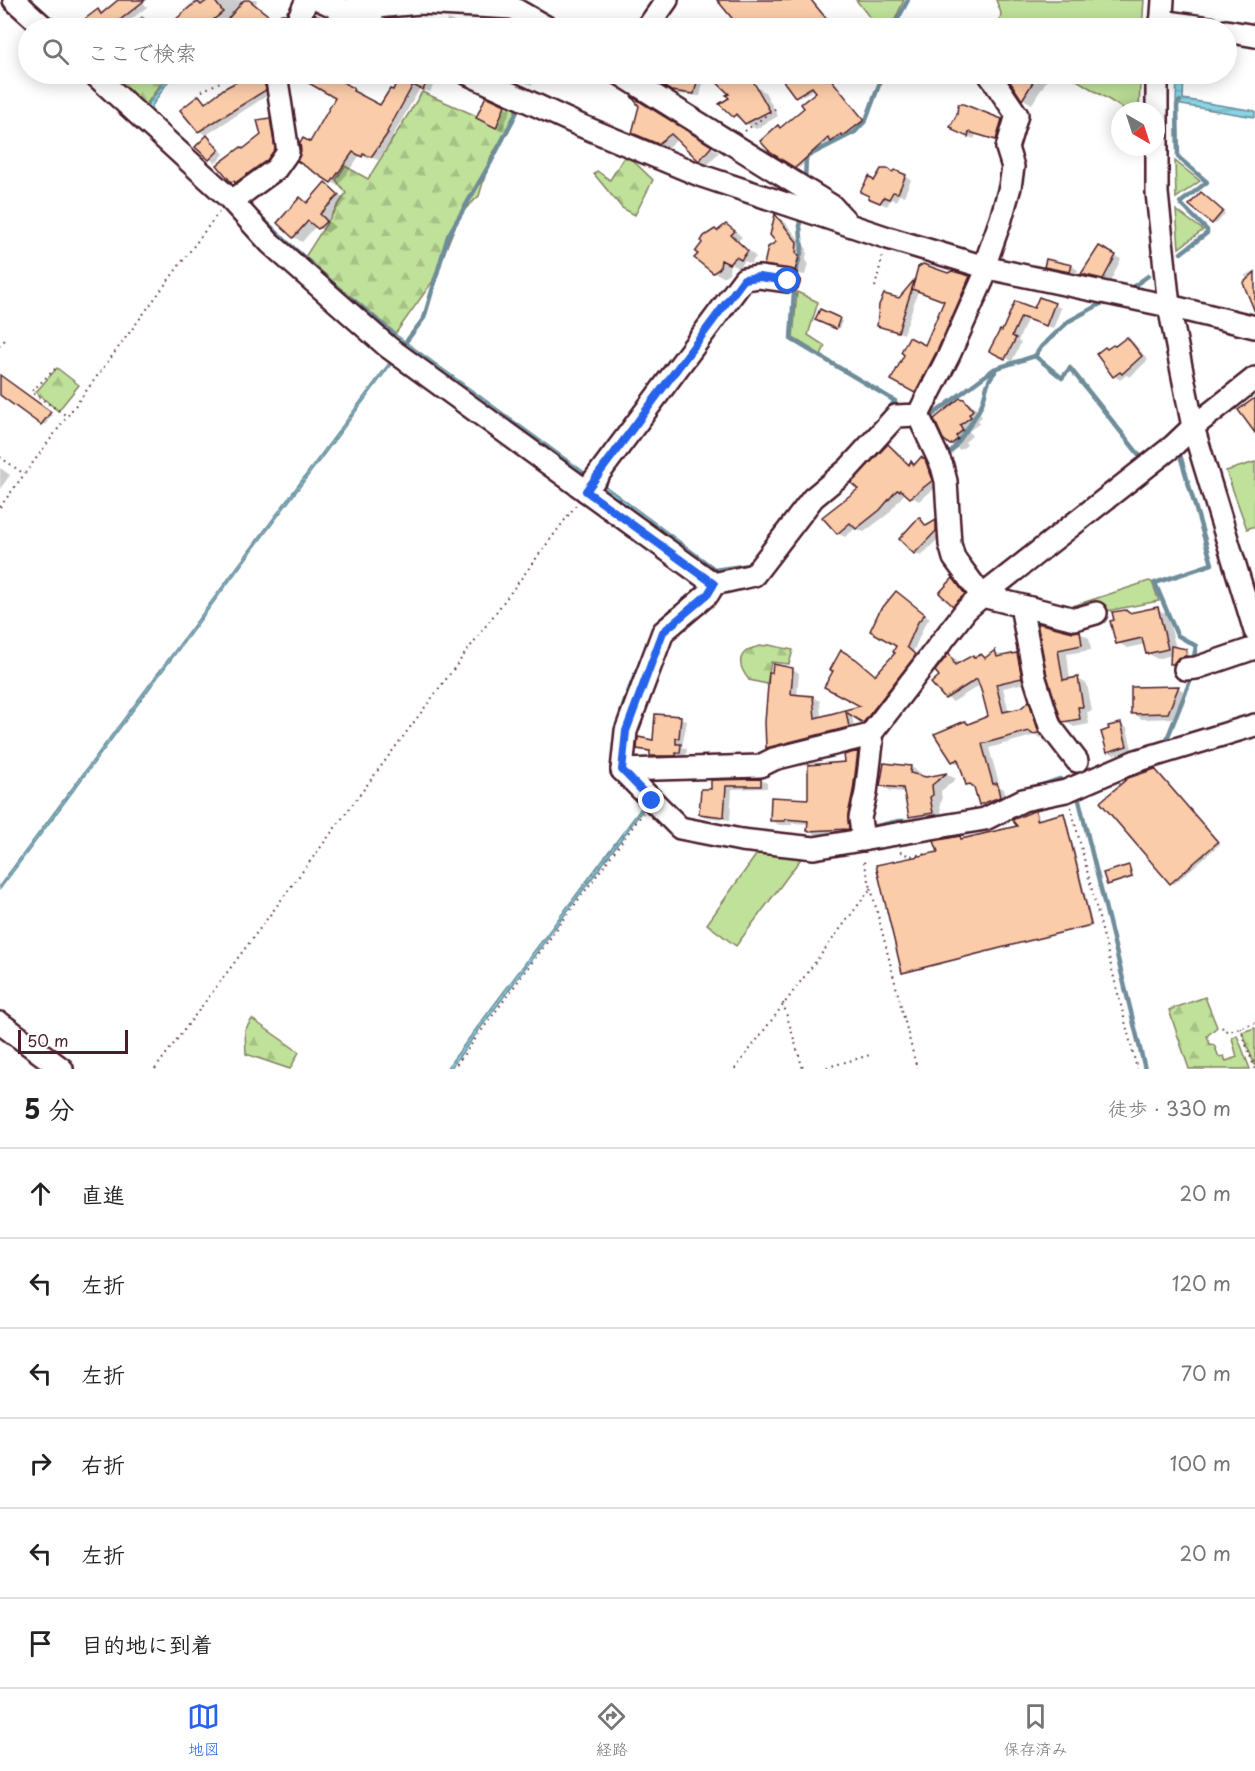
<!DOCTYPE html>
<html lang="ja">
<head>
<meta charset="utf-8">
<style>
  :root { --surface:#fff; --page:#f2f2f2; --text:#222; --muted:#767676; --line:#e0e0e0; --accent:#2563eb }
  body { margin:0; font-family:"Playpen Sans","Klee One",sans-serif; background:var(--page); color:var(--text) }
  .compass { position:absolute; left:1111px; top:102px; width:54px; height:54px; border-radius:50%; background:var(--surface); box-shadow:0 3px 15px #0003; rotate:141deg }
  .scale { position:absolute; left:18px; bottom:15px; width:110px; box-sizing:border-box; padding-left:6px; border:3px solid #4a1f2b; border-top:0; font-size:16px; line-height:21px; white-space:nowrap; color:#4a1f2b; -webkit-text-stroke:4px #fff; paint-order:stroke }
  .stop { position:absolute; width:18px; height:18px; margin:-14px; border:4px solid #2563eb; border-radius:50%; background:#fff }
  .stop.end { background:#2563eb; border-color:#fff; box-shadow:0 2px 6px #0008 }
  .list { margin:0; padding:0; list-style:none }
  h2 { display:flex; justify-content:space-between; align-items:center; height:78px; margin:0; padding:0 24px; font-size:26px }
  h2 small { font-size:20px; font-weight:400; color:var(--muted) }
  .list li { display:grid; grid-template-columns:39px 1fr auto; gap:18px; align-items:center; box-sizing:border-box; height:90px; padding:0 24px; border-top:2px solid var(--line) }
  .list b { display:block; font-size:22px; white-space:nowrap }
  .list em { font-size:20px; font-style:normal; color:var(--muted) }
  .icon { flex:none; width:33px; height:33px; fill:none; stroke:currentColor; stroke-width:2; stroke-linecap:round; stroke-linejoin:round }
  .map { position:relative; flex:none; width:1255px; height:1069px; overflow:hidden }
  .search { position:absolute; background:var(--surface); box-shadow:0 3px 15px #0003; left:18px; right:18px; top:18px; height:66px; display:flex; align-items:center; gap:15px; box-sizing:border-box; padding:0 21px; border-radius:33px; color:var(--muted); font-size:22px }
  .sheet { height:618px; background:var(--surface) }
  nav { display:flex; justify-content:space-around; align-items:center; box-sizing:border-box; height:84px; border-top:2px solid var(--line); background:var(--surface); font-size:16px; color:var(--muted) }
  nav a { display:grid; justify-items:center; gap:3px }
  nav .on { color:var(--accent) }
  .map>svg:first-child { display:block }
</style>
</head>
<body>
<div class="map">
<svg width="1255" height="1069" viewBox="0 0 1255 1069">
  <defs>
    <pattern id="forest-firs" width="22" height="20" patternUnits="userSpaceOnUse" patternTransform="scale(1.5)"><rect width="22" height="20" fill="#bfe19a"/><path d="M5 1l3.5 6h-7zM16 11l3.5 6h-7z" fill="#a6c185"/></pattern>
    <pattern id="water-rules" width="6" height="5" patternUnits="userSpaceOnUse" patternTransform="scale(1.5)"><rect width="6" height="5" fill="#86d4e4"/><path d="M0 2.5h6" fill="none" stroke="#75b6c4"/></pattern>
  </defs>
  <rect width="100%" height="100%" fill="#fff"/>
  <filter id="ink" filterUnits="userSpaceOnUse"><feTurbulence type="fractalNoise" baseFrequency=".0167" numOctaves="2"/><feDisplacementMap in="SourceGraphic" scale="12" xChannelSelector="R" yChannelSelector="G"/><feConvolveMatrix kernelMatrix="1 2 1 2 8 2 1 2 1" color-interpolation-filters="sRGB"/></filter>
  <g filter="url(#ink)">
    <g fill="#bfe19a" stroke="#848062" stroke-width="1.5">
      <polygon points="856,0 904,0 891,28 878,28"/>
      <polygon points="996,0 1144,0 1142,28 1001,28 999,27 1001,13"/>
      <polygon points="1067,74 1087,74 1140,83 1139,111 1127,111"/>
      <polygon points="1175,161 1200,181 1176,198"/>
      <polygon points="1176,210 1203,230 1179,248"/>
      <polygon points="797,292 818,302 808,335 825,346 821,355 793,338"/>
      <polygon points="1255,462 1255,526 1247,529 1226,471"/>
      <polygon points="1149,581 1152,582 1159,601 1076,617 1070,607"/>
      <polygon points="761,848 805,853 736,946 707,924"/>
    </g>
    <g fill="url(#forest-firs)" stroke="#848062" stroke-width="1.5">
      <polygon points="142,17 156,28 129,28"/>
      <polygon points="104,74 168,74 142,110"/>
      <polygon points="422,92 495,124 506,100 516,105 514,121 491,156 479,196 460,214 433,281 393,337 303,260 346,193 336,180 345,166 368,179"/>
      <polygon points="626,154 653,180 635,215 622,208 594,174 597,171 610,180"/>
      <polygon points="57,368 79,385 58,411 36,392"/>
      <path d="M769,645l24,5 -4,14 -18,-2 -4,22 -18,-4c-18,-23 -5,-33 20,-35z"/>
      <polygon points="1205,997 1217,1027 1207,1036 1210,1044 1214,1045 1219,1057 1224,1056 1226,1061 1237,1057 1232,1038 1237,1035 1250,1069 1189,1069 1169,1010"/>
      <polygon points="252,1019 299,1052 290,1069 246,1054 245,1030"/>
      <polygon points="1255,1028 1255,1066 1242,1032"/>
    </g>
    <g fill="url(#water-rules)" stroke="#6e8c9a" stroke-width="1.5">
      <polygon points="170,74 173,74 150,109 288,241 377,321 587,474 584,478 404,345 385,333 300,258 147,110 146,107"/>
      <polygon points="1177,74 1184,74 1183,99 1255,111 1255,117 1176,104"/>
      <polygon points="393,358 395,359 0,889 0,885"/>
      <polygon points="604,485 714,567 715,571 713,573 712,569 603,488"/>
      <path d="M697,586l2,2 -83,148 -3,14 2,25 30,32 -195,262h-4l196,-262 -30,-30c-2,-49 13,-85 33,-128 4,-9 8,-21 14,-29 11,-13 28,-19 38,-34z"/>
    </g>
    <g fill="#0003">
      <polygon points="120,0 141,0 147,7 120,28 75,28 98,11 103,14"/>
      <polygon points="196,0 258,0 255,4 279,24 282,16 287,15 289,12 294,15 289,28 239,28 227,18 214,28 169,28 187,11 185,9"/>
      <polygon points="719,0 812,0 835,28 742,28"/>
      <polygon points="315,16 335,28 309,28"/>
      <polygon points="448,19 466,28 442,28"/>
      <polygon points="254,74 264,75 270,84 271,93 206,135 199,131 199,97 208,104 226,90"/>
      <polygon points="296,74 350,74 343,84 360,93 358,96 381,107 402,74 430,74 433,75 430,81 434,84 430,92 420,88 392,137 394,137 378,160 370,157 369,159 360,155 338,186 299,160 338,98"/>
      <polygon points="500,74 534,74 532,85"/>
      <polygon points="646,74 705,74 700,96 679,94"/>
      <polygon points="723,74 740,74 750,89 755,86 765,92 778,116 756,129 734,116 731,94 715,78"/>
      <polygon points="779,74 828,74 866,123 847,137 845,135 835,143 831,140 799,168 772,152 778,127 781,129 806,108 818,92 815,89 800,97"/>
      <polygon points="1010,74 1047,74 1050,75 1032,104 1023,99 1007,75"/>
      <polygon points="487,98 511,110 502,130 484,121"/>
      <polygon points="637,101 719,152 708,165 700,160 678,139 668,148 642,137 641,106"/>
      <polygon points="963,105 1008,124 1003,142 976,135 974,139 960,133"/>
      <polygon points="270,119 278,124 283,154 241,186 232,181 244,150 262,136"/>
      <polygon points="207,137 214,141 224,154 216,163 210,159"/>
      <polygon points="905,176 911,180 904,196 899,195 896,201 891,199 887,206 876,201 875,182"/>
      <polygon points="325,184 347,200 327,220 335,227 327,233 316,226 302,242 294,237 300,199 309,203"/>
      <polygon points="1204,196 1225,214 1216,224 1213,223"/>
      <polygon points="776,216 785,222 807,249 806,260 808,263 805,275 775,270 765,264 779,243"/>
      <polygon points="735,231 742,237 738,241 756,257 750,264 745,261 738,268 730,263 729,273 723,277 714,272 718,232"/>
      <polygon points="1099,248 1121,259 1110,282 1089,277 1083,274"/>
      <polygon points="1046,266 1072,266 1078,270 1076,275 1052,270"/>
      <polygon points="1255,271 1255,304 1245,275"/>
      <polygon points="953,272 977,282 923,396 893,379 925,347 945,302 918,291 904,334 879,325 915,281 949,275"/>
      <polygon points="1040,299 1061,308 1053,329 1027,320 1018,341 1021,343 1012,361 991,350 1003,333 1016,303 1035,310"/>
      <polygon points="821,311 842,321 839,329 820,321"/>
      <polygon points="1127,339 1133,342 1148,360 1130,377 1126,375 1120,380 1114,376 1108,351 1115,348"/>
      <polygon points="0,376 52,415 45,425 0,393"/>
      <polygon points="963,400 974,406 982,417 978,420 980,423 969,431 972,436 965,442 967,445 960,450 951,444"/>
      <polygon points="888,445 896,450 910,465 912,463 916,466 921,459 928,463 932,466 939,485 919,501 905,493 888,514 864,532 856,528 845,537 837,533 860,489"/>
      <polygon points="0,468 10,475 0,489"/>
      <polygon points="919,519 928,526 936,522 942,525 942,535 921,556 915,553"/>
      <polygon points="954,580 960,584 970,598 960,609 954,605"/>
      <polygon points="902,597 930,618 924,626 913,652 921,659 871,725 851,713 855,730 774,751 768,747 792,669 799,673 797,696 813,697 820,701 821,718 864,707 841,652 863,664 876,676 898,653"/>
      <polygon points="1157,609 1167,614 1176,648 1189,652 1188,657 1181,659 1177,664 1172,663 1172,655 1157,659 1148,653 1146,644 1128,648 1118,643 1130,614"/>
      <polygon points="1039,625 1073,634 1080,633 1089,638 1091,650 1067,654 1070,680 1078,679 1087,684 1092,711 1087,712 1089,724 1074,727 1064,721"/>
      <polygon points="995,652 1002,656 1017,654 1024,659 1029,682 1003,688 1009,712 1022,709 1029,703 1036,707 1046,736 1041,738 1036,735 989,748 1000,787 1004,789 1007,801 988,808 980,804 974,788 967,784 960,765 953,761 965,722 970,725 990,716 980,685 953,702 946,697 941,677 949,655 956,659 959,665 973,657 986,659"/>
      <polygon points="1133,688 1178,688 1188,693 1178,718 1142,719 1132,713"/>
      <polygon points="681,718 687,721 682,747 687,749 686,756 682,756 682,758 657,759 651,756 651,753 639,749 655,742"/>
      <polygon points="1120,724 1127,728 1132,749 1114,755 1108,751"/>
      <polygon points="858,753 865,757 856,833 817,835 809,830 809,824 792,823 792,825 779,825 771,820 809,801 846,763 846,756"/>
      <polygon points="911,767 921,773 920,777 926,778 947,774 956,779 941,791 942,801 940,803 942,819 920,822 910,816 905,792 891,791 881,786"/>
      <polygon points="1155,770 1220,844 1174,884 1171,882"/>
      <polygon points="761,780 767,783 767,788 732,789 730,820 706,817 700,814 712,790 712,782"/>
      <polygon points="1036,812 1038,813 1039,821 1063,815 1066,816 1093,926 906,973 903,972 940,853 960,838 963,839 1020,826"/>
      <polygon points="1129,867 1131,868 1134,878 1110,885 1108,884"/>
    </g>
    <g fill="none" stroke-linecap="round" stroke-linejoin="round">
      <g stroke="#6e8c9a" stroke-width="4.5">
        <polyline points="893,28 908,0"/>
        <polyline points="1180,101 1177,105 1178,157 1207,182 1180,203 1207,230 1207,233 1181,253"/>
        <polyline points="805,183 806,157 855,132 866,120 883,74"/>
        <polyline points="799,215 802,249 795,275 791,339 895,401 887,411"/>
        <polyline points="1131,288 1148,276"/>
        <polyline points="351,298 393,333"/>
        <polyline points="405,343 424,318 448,236 491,162 521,104"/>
        <polyline points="1035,356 1062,378 1070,368 1140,456"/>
        <polyline points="927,419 994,369 1035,356 1041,347 1069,321 1104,302"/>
        <polyline points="1175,456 1180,455 1212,564 1155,583 1177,635 1196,646 1193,662"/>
        <path d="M947,457c12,-16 25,-33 34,-51 5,-11 5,-26 14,-34"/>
        <polyline points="714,570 749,565 751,562"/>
        <polyline points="1165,744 1190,681"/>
        <polyline points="1034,788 1060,779"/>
        <polyline points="1077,792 1145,1069"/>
        <polyline points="867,828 899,821 915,821"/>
      </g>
    </g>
    <g fill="#facca9" stroke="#4a1f2b" stroke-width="1.5">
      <polygon points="118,0 145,0 110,28 73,28 98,9 101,14"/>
      <polygon points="208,0 214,0 223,12 203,28 166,28 191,6 198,2 201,5"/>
      <polygon points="244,0 249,0 278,23 281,14 286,14 288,10 281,28 237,28 227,20"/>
      <polygon points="717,0 811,0 834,28 740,28"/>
      <polygon points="314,14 320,17 330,28 308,28"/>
      <polygon points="252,74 261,74 264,79 266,90 198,132 180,110 199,95 205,103 225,88"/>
      <polygon points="293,74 341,74 337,79 354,88 353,91 380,105 390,89 393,90 398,79 387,74 425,74 424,77 428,79 423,90 413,85 387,132 388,133 371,157 363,154 362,157 353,152 331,183 297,161 301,151 300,143 303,138 310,142 335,98"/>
      <polygon points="643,74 699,74 694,94 671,91"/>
      <polygon points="708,74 749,74 770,111 745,124 736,114 733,117 719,104 729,98 726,95 729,94"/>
      <polygon points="778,74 827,74 864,120 843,136 841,134 831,142 828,138 795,168 771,153 760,141 778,125 780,128 804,108 801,104 816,92 812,87 795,97"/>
      <polygon points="1005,74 1038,74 1022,100"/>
      <polygon points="486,96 505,105 496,128 476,118"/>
      <polygon points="631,96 712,146 699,161 671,134 658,144 632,133 639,106"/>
      <polygon points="958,104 963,104 1002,119 996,140 969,132 968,137 952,130 953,128 950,127 957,114"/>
      <polygon points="270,118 275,149 267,160 235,183 234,181 231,182 217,165 241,147 243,149 261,135 257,120"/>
      <polygon points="207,135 219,150 209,160 195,147"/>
      <polygon points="881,169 888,169 892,172 895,170 906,175 898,193 893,192 889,199 884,197 880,203 868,198 869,196 860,192 869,176 874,181"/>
      <polygon points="325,182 339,195 320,214 327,221 318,229 308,221 293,238 277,223 300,197 307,203"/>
      <polygon points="1201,192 1223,211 1212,224 1189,205"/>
      <polygon points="775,214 797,242 796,253 799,256 795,271 764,265 768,247 776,242 770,235"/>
      <polygon points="726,224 735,231 731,235 748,251 741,260 736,257 729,264 721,260 720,268 713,273 694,258 698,254 695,252 702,243 701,241 704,236 715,229 717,231"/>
      <polygon points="1099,246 1116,255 1103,279 1081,274"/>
      <polygon points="1046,259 1072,265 1070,272 1044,267"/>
      <polygon points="923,264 948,273 952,271 970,276 938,349 915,393 891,380 904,355 901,352 909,337 925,345 944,301 912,289 918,267"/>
      <polygon points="1255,272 1255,312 1243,283"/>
      <polygon points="915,279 898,332 877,326 879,305 884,294 899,298"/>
      <polygon points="1039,297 1055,303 1046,326 1021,317 1012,336 1016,338 1005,359 989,351 1000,330 1002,331 1015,301 1034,308"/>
      <polygon points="820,309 840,318 836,329 815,320"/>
      <polygon points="1127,337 1142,356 1122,374 1120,372 1113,377 1096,354 1105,347 1107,349 1113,345 1115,346"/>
      <polygon points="0,375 51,412 41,425 0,395"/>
      <polygon points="960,398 964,399 973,410 969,414 971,417 960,425 963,430 956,436 958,439 950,445 943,439 934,419"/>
      <polygon points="1255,398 1255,433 1238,410"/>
      <polygon points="888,444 909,465 911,461 914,465 921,457 925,460 933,480 910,498 901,490 899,491 897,490 880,510 856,529 850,523 837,534 822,517 858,489 851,483"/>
      <polygon points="919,517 926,526 936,520 936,531 914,554 899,539"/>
      <polygon points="953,578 965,594 953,606 939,593"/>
      <polygon points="896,591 925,614 918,622 907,647 916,655 863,723 846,712 849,727 766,748 765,722 769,673 772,673 773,664 793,668 791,694 813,696 815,718 860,706 824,687 833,671 830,670 841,650 856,659 875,675 895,653 893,652 896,646 870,631 879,612"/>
      <polygon points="1158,607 1168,649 1146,654 1142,638 1116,644 1110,621 1114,620 1112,612 1126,610 1129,613"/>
      <polygon points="1037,623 1073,632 1080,631 1082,645 1058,650 1063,680 1078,677 1083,707 1078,707 1080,719 1063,722 1061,720 1047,676"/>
      <polygon points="1171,646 1187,649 1186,656 1178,658 1173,664 1170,664"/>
      <polygon points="995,650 997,657 1017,653 1022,678 996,684 1003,712 1021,708 1029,701 1039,733 1032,734 1029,731 982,744 993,784 997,783 1000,797 979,805 974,787 970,784 966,785 958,759 952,762 934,734 965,721 968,724 988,716 982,693 977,679 945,699 931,683 939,676 935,671 949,653 955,665 973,655 974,658 981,654 985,658"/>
      <polygon points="1179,686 1168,713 1131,714 1131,687"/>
      <polygon points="655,714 681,716 679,738 676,738 676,744 681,744 680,753 676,753 676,756 650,756 650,751 637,749 638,737 653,740"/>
      <polygon points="1121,723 1127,746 1107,752 1101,732 1109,729 1108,726"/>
      <polygon points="858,751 853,791 848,815 849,829 807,831 808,821 785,819 785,821 770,821 771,797 808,799 808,765 845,762 844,755"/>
      <polygon points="884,763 911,766 910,773 926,777 947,773 932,785 933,795 930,797 933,813 909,817 903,788 880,786"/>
      <polygon points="1155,769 1218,842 1170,884 1100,802 1128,778"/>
      <polygon points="761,779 761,786 726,786 724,817 699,814 701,789 711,789 711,780"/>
      <polygon points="1036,810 1037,820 1064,813 1091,925 902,973 876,865 938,852 934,841 960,836 961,839 1017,826 1012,820"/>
      <polygon points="1129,865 1132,877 1107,885 1103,873"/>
    </g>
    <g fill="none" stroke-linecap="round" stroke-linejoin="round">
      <defs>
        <g id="minor">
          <polyline points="14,0 45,28"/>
          <polyline points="320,0 380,28"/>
          <polyline points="344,10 420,3 513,8 548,28"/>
          <polyline points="1161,21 1210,28"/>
          <polyline points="294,28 307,0"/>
          <polyline points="647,28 667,0"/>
          <polyline points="1161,28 1163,0"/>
          <polyline points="1226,31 1255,36"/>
          <polyline points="94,74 229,198 270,243 388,347 714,584"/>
          <polyline points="468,74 577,124 702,176 888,238 988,268 1169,306 1255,327"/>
          <polyline points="620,74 832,206 845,220"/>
          <polyline points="1157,74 1157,193 1169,306 1193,427 1255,631"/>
          <polyline points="232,201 276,169 288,152 276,74"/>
          <polyline points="984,267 1001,219 1010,187 1013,167 1007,148 1017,115 989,74"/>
          <polyline points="988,268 949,355 918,415 896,416 848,469 813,498 754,575 714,584 708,594 663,632 626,731 622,770 680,828 741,840 814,848 985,819 1023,800 1066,791 1136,761 1255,725"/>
          <polyline points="918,415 942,466 946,481 950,544 954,558 982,596 1075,619 1096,613"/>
          <polyline points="586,491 744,279 759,277 788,281"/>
          <polyline points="1021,606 1035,679 1050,726 1077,761"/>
          <polyline points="1185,669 1196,668 1255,648"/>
          <polyline points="622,770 760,766 774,759 870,735 966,610 982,596 1173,446 1193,427 1255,378"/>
          <polyline points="863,840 860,818 866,793 872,743 870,735"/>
          <polyline points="0,1023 62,1069"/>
        </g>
      </defs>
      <use href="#minor" stroke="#4a1f2b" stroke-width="26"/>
      <g stroke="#4a1f2b" stroke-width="2" stroke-dasharray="1.5 4.5" stroke-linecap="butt">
        <polyline points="202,91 236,74"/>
        <polyline points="745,131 779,106"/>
        <polyline points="875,287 883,255"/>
        <polyline points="0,346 7,337"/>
        <polyline points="55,369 31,392 67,416"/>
        <polyline points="0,457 24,474"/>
        <polyline points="0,507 219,212"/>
        <polyline points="1071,807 1137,1069"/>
        <polyline points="900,852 910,856 925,854"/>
        <polyline points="871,888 917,1069"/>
        <polyline points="783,1003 803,1069"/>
        <polyline points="1222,1027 1224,1031 1233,1030 1255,1023"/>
        <polyline points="1240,1028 1255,1069"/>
        <polyline points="155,1069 576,505"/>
        <polyline points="453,1069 643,813"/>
        <polyline points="735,1069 871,888 863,858"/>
        <polyline points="821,1069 870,1055"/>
      </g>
      <use href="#minor" stroke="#fff" stroke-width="21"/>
    </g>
  </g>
  <g fill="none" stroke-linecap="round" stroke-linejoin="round" filter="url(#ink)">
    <polyline stroke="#2563eb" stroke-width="8" points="652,801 622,770 626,731 663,632 708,594 714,584 586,491 744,279 759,277 788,281"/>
  </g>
</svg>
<svg class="compass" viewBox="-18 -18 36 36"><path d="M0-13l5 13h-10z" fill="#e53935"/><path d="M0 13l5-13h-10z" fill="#767676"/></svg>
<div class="scale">50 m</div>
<div class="stop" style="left:788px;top:281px"></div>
<div class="stop end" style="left:652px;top:801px"></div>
<div class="search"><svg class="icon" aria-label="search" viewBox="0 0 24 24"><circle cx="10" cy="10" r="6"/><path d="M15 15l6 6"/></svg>ここで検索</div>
</div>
<section class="sheet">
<h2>5 分<small>徒歩 · 330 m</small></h2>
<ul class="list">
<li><svg class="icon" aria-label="ahead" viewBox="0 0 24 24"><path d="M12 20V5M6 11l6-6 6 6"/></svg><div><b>直進</b></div><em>20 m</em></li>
<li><svg class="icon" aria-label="left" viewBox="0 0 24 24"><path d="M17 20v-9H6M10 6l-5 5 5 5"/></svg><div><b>左折</b></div><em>120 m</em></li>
<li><svg class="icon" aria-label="left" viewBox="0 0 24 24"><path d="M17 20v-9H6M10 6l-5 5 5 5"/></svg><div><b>左折</b></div><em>70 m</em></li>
<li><svg class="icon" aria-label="right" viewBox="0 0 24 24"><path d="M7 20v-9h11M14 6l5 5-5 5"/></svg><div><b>右折</b></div><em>100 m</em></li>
<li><svg class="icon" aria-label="left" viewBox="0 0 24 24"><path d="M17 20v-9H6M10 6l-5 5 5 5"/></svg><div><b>左折</b></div><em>20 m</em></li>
<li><svg class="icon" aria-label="arrive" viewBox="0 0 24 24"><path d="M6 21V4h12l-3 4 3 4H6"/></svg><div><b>目的地に到着</b></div></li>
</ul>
</section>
<nav>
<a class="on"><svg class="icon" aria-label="map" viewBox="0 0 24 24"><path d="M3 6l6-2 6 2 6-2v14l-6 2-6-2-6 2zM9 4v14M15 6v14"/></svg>地図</a>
<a><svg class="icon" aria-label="directions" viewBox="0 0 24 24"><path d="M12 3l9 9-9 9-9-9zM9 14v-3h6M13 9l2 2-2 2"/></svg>経路</a>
<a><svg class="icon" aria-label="saved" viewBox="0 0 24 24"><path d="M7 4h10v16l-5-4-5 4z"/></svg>保存済み</a>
</nav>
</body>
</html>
